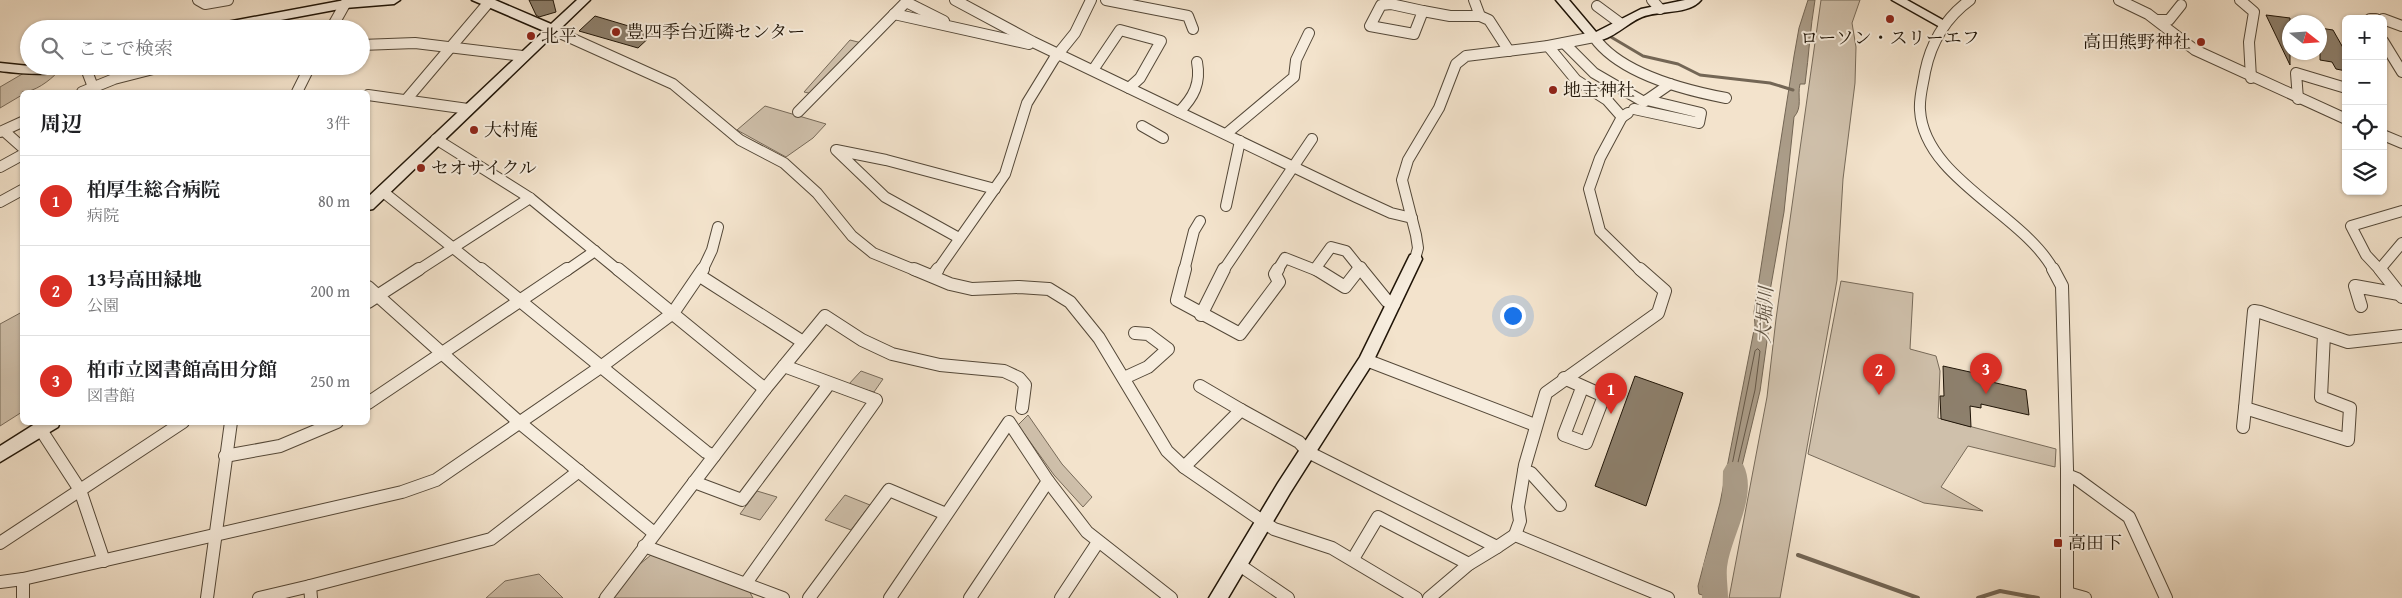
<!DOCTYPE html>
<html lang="ja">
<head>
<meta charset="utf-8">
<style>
  :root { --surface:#fff; --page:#f6f6f6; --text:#202124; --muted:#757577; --line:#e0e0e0; --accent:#d93025 }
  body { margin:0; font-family:"Gentium Book Plus","Noto Serif JP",serif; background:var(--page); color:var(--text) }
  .controls { position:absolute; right:15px; top:15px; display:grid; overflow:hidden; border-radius:8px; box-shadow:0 1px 4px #0004 }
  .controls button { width:45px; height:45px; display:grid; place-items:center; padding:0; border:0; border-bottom:1px solid var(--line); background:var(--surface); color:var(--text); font:25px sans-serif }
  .compass { position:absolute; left:2282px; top:15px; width:45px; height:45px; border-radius:50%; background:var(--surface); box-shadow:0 1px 4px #0004; rotate:107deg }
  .you { position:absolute; left:1512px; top:315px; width:18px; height:18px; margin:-12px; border:4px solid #fff; border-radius:50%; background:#1a73e8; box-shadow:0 0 0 8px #1a73e833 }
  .badge { display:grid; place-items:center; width:32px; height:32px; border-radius:50%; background:var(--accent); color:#fff; font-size:16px; font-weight:700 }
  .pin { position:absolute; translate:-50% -41px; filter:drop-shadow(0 1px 2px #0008) }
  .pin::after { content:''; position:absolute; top:26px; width:18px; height:15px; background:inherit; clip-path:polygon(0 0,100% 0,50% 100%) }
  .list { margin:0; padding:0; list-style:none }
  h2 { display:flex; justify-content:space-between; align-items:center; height:65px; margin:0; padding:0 20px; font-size:21px }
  h2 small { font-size:16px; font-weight:400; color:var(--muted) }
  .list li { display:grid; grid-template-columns:32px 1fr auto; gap:15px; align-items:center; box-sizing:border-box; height:90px; padding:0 20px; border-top:1px solid var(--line) }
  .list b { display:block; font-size:19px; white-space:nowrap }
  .list p { margin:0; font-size:16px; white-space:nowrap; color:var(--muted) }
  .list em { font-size:16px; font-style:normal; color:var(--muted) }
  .icon { flex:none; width:28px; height:28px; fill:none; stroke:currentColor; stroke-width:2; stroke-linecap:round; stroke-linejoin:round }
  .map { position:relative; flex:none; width:2402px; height:598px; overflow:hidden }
  .search { position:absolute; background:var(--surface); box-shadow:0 1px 4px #0004; left:20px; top:20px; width:350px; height:55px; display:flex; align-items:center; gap:12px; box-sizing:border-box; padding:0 18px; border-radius:28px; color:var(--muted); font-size:19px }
  .panel { position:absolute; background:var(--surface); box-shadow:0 1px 4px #0004; left:20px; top:90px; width:350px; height:335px; border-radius:8px }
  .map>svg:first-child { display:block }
</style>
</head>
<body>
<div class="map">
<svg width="2402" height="598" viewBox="0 0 2402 598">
  <rect width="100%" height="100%" fill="#f3e3cc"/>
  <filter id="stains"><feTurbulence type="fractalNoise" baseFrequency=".004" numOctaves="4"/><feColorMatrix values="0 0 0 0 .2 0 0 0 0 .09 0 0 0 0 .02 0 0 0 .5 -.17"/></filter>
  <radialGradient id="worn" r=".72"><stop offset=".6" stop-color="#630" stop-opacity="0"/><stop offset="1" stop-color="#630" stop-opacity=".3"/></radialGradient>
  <g fill="#cfc0ab" stroke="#776a59">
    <polygon points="1821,0 1860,0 1852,23 1856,47 1855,83 1843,179 1837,280 1780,598 1729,598 1767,397 1776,319"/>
    <polygon points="850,40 862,43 813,94 804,92"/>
    <path d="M58,72c-9,9 -23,20 -36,20v3l-22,13v-21l24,-14z"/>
    <polygon points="765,106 826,124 813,138 786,157 737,130"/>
    <polygon points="1841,281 1913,293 1910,349 1936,356 1940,371 1938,418 2056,449 2055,467 1968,446 1941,487 1983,511 1924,503 1808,454"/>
    <polygon points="22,312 22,412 0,426 0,324"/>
    <polygon points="861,371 883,379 874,392 848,385"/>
    <polygon points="1028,415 1062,464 1092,497 1083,507 1054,475 1018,425"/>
    <polygon points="757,491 777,497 760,520 740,514"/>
    <polygon points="845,495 870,505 851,530 825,520"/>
    <polygon points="651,555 748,589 753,598 598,598"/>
    <polygon points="539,574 563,598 486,598 505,581"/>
  </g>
  <path fill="#ab9d89" stroke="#736655" d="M1808,0h7c-5,29 -6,55 -10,84h-5c-3,12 3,23 -6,33l-10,95 -17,96 1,26 -8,57 -39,162 -8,45 -14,-4 -1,-8 22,-83 35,-178 -1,-13 40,-256 5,-28z"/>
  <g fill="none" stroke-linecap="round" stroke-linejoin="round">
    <g stroke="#655848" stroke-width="1">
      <polygon points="1758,349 1760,351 1755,390 1735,475 1732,477 1730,475 1755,351"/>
      <polygon points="1711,565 1713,568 1709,590 1706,592 1703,587 1708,567"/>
    </g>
    <polyline stroke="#736655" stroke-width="3" points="1611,37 1643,56 1678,64 1700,75 1770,83 1793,90"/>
    <g stroke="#736655" stroke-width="4">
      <polyline points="1798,555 1918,598"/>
      <polyline points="1978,598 2000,591 2038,598"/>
    </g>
    <path fill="#ab9d89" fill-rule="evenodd" d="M1735,461l8,3c16,32 -12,71 -16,103 -1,10 1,21 1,31h-26l1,-32 19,-59 1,-36 4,-7z"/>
  </g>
  <g fill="#8d806d" stroke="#1f1407">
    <polygon points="529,0 553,0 556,12 539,17 536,15"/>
    <polygon points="2266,15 2290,18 2290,65"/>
    <polygon points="595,16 632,27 654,33 638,48 579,31"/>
    <polygon points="2320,28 2333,30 2346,53 2346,71 2336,69 2332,62 2320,60"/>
    <polygon points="1943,366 1979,374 1979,379 2026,390 2029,415 1981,404 1981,408 1970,406 1971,427 1941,419 1940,396 1944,396"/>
    <polygon points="1635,376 1683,393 1646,506 1595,486"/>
  </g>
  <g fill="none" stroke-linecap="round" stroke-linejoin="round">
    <defs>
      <g id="street-far1">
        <polyline points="198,0 205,4 228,0"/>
        <polyline points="955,0 1033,42 1356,197 1391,213 1412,218"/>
        <polyline points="1106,0 1188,16 1193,29"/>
        <polyline points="1474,0 1480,16 1489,20 1509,51"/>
        <polyline points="1652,0 1660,9"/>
        <path d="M1970,0c-25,18 -39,43 -45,72 -2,13 -6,25 -5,38 4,69 104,104 134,161"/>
        <polyline points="2119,0 2148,14 2195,50 2346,119"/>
        <polyline points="2240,0 2254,12 2249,42 2251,78"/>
        <polyline points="906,2 944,21"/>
        <polygon points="1391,4 1423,11 1414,34 1370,26 1381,5"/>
        <polyline points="1597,6 1620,23"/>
        <polyline points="1423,11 1450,16 1480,16"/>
        <polyline points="894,14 1029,44"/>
        <polyline points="2370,19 2376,19"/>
        <polyline points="2383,19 2402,26"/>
        <polyline points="2157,20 2169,20 2181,5"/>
        <polyline points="331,29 345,4"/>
        <polyline points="551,29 673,84 740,140 784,163 817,193 852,236 873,253 917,271"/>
        <polyline points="2383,41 2402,72"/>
        <polyline points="1564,43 1594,73 1644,102 1670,84"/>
        <polyline points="361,45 415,43 523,56"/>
        <polyline points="1548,46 1576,80 1607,100 1622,117 1628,113"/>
        <polyline points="85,66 93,87"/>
        <polyline points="1093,70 1120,30 1161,41 1140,78 1129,88"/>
        <polyline points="82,92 114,79 165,66"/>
        <polyline points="297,92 310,66"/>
        <polyline points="368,95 468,109"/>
        <polyline points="2298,99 2296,73 2346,88"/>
        <polyline points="406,100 489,2"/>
        <polyline points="1634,109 1699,123 1701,113 1647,100"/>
        <polyline points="798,112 908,0"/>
        <path d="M1179,112c15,-15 22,-29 18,-50"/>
        <polyline points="1622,117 1600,158 1589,189 1600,231 1641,271"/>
        <polyline points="1142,126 1163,138"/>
        <polyline points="4,131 22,147"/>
        <polyline points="0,132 22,122"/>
        <polyline points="1226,134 1294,77 1296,60 1309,33"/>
        <polyline points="2383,135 2402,143"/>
        <polyline points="436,139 530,198 619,271"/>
        <polyline points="0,167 22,155"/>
        <polyline points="382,191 482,271"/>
        <polyline points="0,202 22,190"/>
        <polyline points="1226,206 1240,141"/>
        <polyline points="959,238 885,197 836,150 886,160 995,189"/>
        <path d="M1415,259l3,-11 -2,-13 -14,-55 6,-20 31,-52 17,-44 10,-8 82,-10 46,-9c26,37 90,53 132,61"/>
        <polyline points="1315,269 1331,247 1346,251 1362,271"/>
        <polyline points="2380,269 2402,243"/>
        <polyline points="417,271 530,198"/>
        <polyline points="566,271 595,251"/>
        <polyline points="702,271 712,250 718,227"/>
        <polyline points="937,271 1005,174 1027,103 1054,59 1075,33 1091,0"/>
        <polyline points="1184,271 1194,231 1200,221"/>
        <polyline points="1223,271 1312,139"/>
        <polyline points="1277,271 1285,258 1318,271"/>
        <polyline points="1358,271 1361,267"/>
        <polyline points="2381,271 2366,255 2351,226 2402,211"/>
      </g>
      <g id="street">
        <polyline points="481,269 706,452 714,456"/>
        <polyline points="618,269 765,389"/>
        <polyline points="914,269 950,284 972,289 1019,287 1049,289 1070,302 1099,338 1167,451 1184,467 1274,529 1332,548 1416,598"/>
        <polyline points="1185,269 1177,300 1240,334 1279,282 1275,274 1278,269"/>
        <polyline points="1316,269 1345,287 1359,269"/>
        <polyline points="1361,269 1387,301 1394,304"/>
        <polyline points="2053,269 2062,286 2067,469 2067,598"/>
        <polyline points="2380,269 2402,297"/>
        <polyline points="700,276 803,342"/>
        <polyline points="933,276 938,269"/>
        <polyline points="368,287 520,423 654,533"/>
        <polyline points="368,302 419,269"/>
        <polyline points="2361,306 2355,286 2399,294"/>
        <polyline points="1201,315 1224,269"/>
        <polyline points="2324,334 2321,397 2350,408 2348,440 2245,408 2254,311 2260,312 2348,342 2402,336"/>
        <polyline points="1366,360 1535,425"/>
        <polyline points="1124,378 1148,367 1168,349 1148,334 1135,333"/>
        <polyline points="1564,378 1604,396 1586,443 1564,435 1582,388"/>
        <polyline points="1200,386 1241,410"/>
        <polyline points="368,403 567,269"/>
        <polyline points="2243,427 2245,408"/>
        <polyline points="41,430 80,490 104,561"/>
        <polyline points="225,456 280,446 337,422"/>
        <polyline points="1184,467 1241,410 1299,442 1308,452 1497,547 1515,535 1668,598"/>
        <polyline points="1524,471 1531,473 1560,505"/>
        <polyline points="2067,475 2077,479 2129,517 2166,598"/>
        <polyline points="1048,481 1087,532 1171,598"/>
        <polyline points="694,482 742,500 829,384"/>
        <polyline points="1515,535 1520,521 1518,507 1525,465 1546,393 1658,313 1665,291 1640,269"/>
        <polyline points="0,543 183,422"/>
        <polyline points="644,546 783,598"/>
        <polyline points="1353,559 1378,517 1469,564"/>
        <polyline points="1238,564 1288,598"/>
        <polyline points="23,579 23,598"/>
        <polyline points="0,582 23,579 402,492 436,480 602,366 673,313 703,269"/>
        <polyline points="746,583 876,400 784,366"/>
        <polyline points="310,586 491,539 579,471"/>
        <polyline points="2067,593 2085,598"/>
        <polyline points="207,598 231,422"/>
        <polyline points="259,598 310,586 311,598"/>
        <polyline points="606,598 765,389 825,316 862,340 892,354 940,365 1004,371 1019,378 1025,385 1022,408"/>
        <polyline points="809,598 889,490 946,514"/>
        <polyline points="890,598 1009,422 1048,481 970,598"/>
        <polyline points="1061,598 1098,542"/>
        <polyline points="1429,598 1469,564 1497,547"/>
      </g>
      <g id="secondary">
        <polygon points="345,0 400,0 394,4 345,8 233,29 205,29 211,25"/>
        <polygon points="472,0 495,0 551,24 577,0 590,0 373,209 368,210 368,197 544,31"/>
        <path d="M1556,0h13l27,32 45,-23 44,-9h16c-12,15 -42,10 -59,17 -16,6 -34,28 -52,23z"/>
        <polygon points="1892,0 1907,0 1950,24 1944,28 1940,27"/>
        <path d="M0,63l29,3h42c-10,12 -56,7 -71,5z"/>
        <polygon points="1415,254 1420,255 1422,259 1372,364 1290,493 1228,598 1209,598 1278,483 1360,357 1408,259 1410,255"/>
        <polygon points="38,422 60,422 58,427 0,462 0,446"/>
      </g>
    </defs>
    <use href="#street-far1" stroke="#544838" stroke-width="12"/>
    <use href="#street" stroke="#544838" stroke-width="14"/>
    <use href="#secondary" stroke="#1f1407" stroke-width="3"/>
    <use href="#street-far1" stroke="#f7edde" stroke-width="10"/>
    <use href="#street" stroke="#f7edde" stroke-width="12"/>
    <use href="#secondary" fill="#f7edde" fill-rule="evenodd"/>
  </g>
  <g fill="#8f2418" stroke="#f7edde" stroke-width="2">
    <circle cx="1890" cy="19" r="5"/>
    <circle cx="616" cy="32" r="5"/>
    <circle cx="531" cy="36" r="5"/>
    <circle cx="2201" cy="42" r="5"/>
    <circle cx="1553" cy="90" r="5"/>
    <circle cx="474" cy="130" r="5"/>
    <circle cx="421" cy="168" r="5"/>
    <rect x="2053" y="538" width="10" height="10" rx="2.5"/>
  </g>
  <g text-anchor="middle" stroke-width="4" stroke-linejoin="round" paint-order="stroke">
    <g font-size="18" fill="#1f1407" stroke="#f7edde" text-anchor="start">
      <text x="626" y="38">豊四季台近隣センター</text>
      <text x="541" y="42">北平</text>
      <text x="1890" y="44" text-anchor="middle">ローソン・スリーエフ</text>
      <text x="2191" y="48" text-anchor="end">高田熊野神社</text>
      <text x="1563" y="96">地主神社</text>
      <text x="484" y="136">大村庵</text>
      <text x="431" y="174">セオサイクル</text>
      <text x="2068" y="549">高田下</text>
    </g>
    <g font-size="19" font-style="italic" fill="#5e5242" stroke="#f7edde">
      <text transform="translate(1764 315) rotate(-87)" y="7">大堀川</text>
    </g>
  </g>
  <rect width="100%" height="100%" filter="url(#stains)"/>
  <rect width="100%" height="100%" fill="url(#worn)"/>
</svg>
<div class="controls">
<button>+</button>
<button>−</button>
<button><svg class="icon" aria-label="locate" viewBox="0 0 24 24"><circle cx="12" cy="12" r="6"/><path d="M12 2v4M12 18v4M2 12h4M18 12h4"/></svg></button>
<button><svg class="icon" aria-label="layers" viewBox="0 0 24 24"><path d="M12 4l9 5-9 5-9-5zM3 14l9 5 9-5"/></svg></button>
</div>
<svg class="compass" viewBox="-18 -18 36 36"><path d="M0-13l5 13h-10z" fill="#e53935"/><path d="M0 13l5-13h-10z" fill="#757577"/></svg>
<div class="you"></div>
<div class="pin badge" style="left:1611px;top:414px">1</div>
<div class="pin badge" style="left:1879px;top:395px">2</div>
<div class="pin badge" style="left:1986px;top:394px">3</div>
<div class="search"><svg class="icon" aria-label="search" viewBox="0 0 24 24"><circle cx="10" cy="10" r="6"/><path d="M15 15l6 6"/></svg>ここで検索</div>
<section class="panel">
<h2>周辺<small>3件</small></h2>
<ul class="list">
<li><span class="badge">1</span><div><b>柏厚生総合病院</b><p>病院</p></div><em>80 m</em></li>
<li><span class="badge">2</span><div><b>13号高田緑地</b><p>公園</p></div><em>200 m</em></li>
<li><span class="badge">3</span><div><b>柏市立図書館高田分館</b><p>図書館</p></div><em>250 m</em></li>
</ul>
</section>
</div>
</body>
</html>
